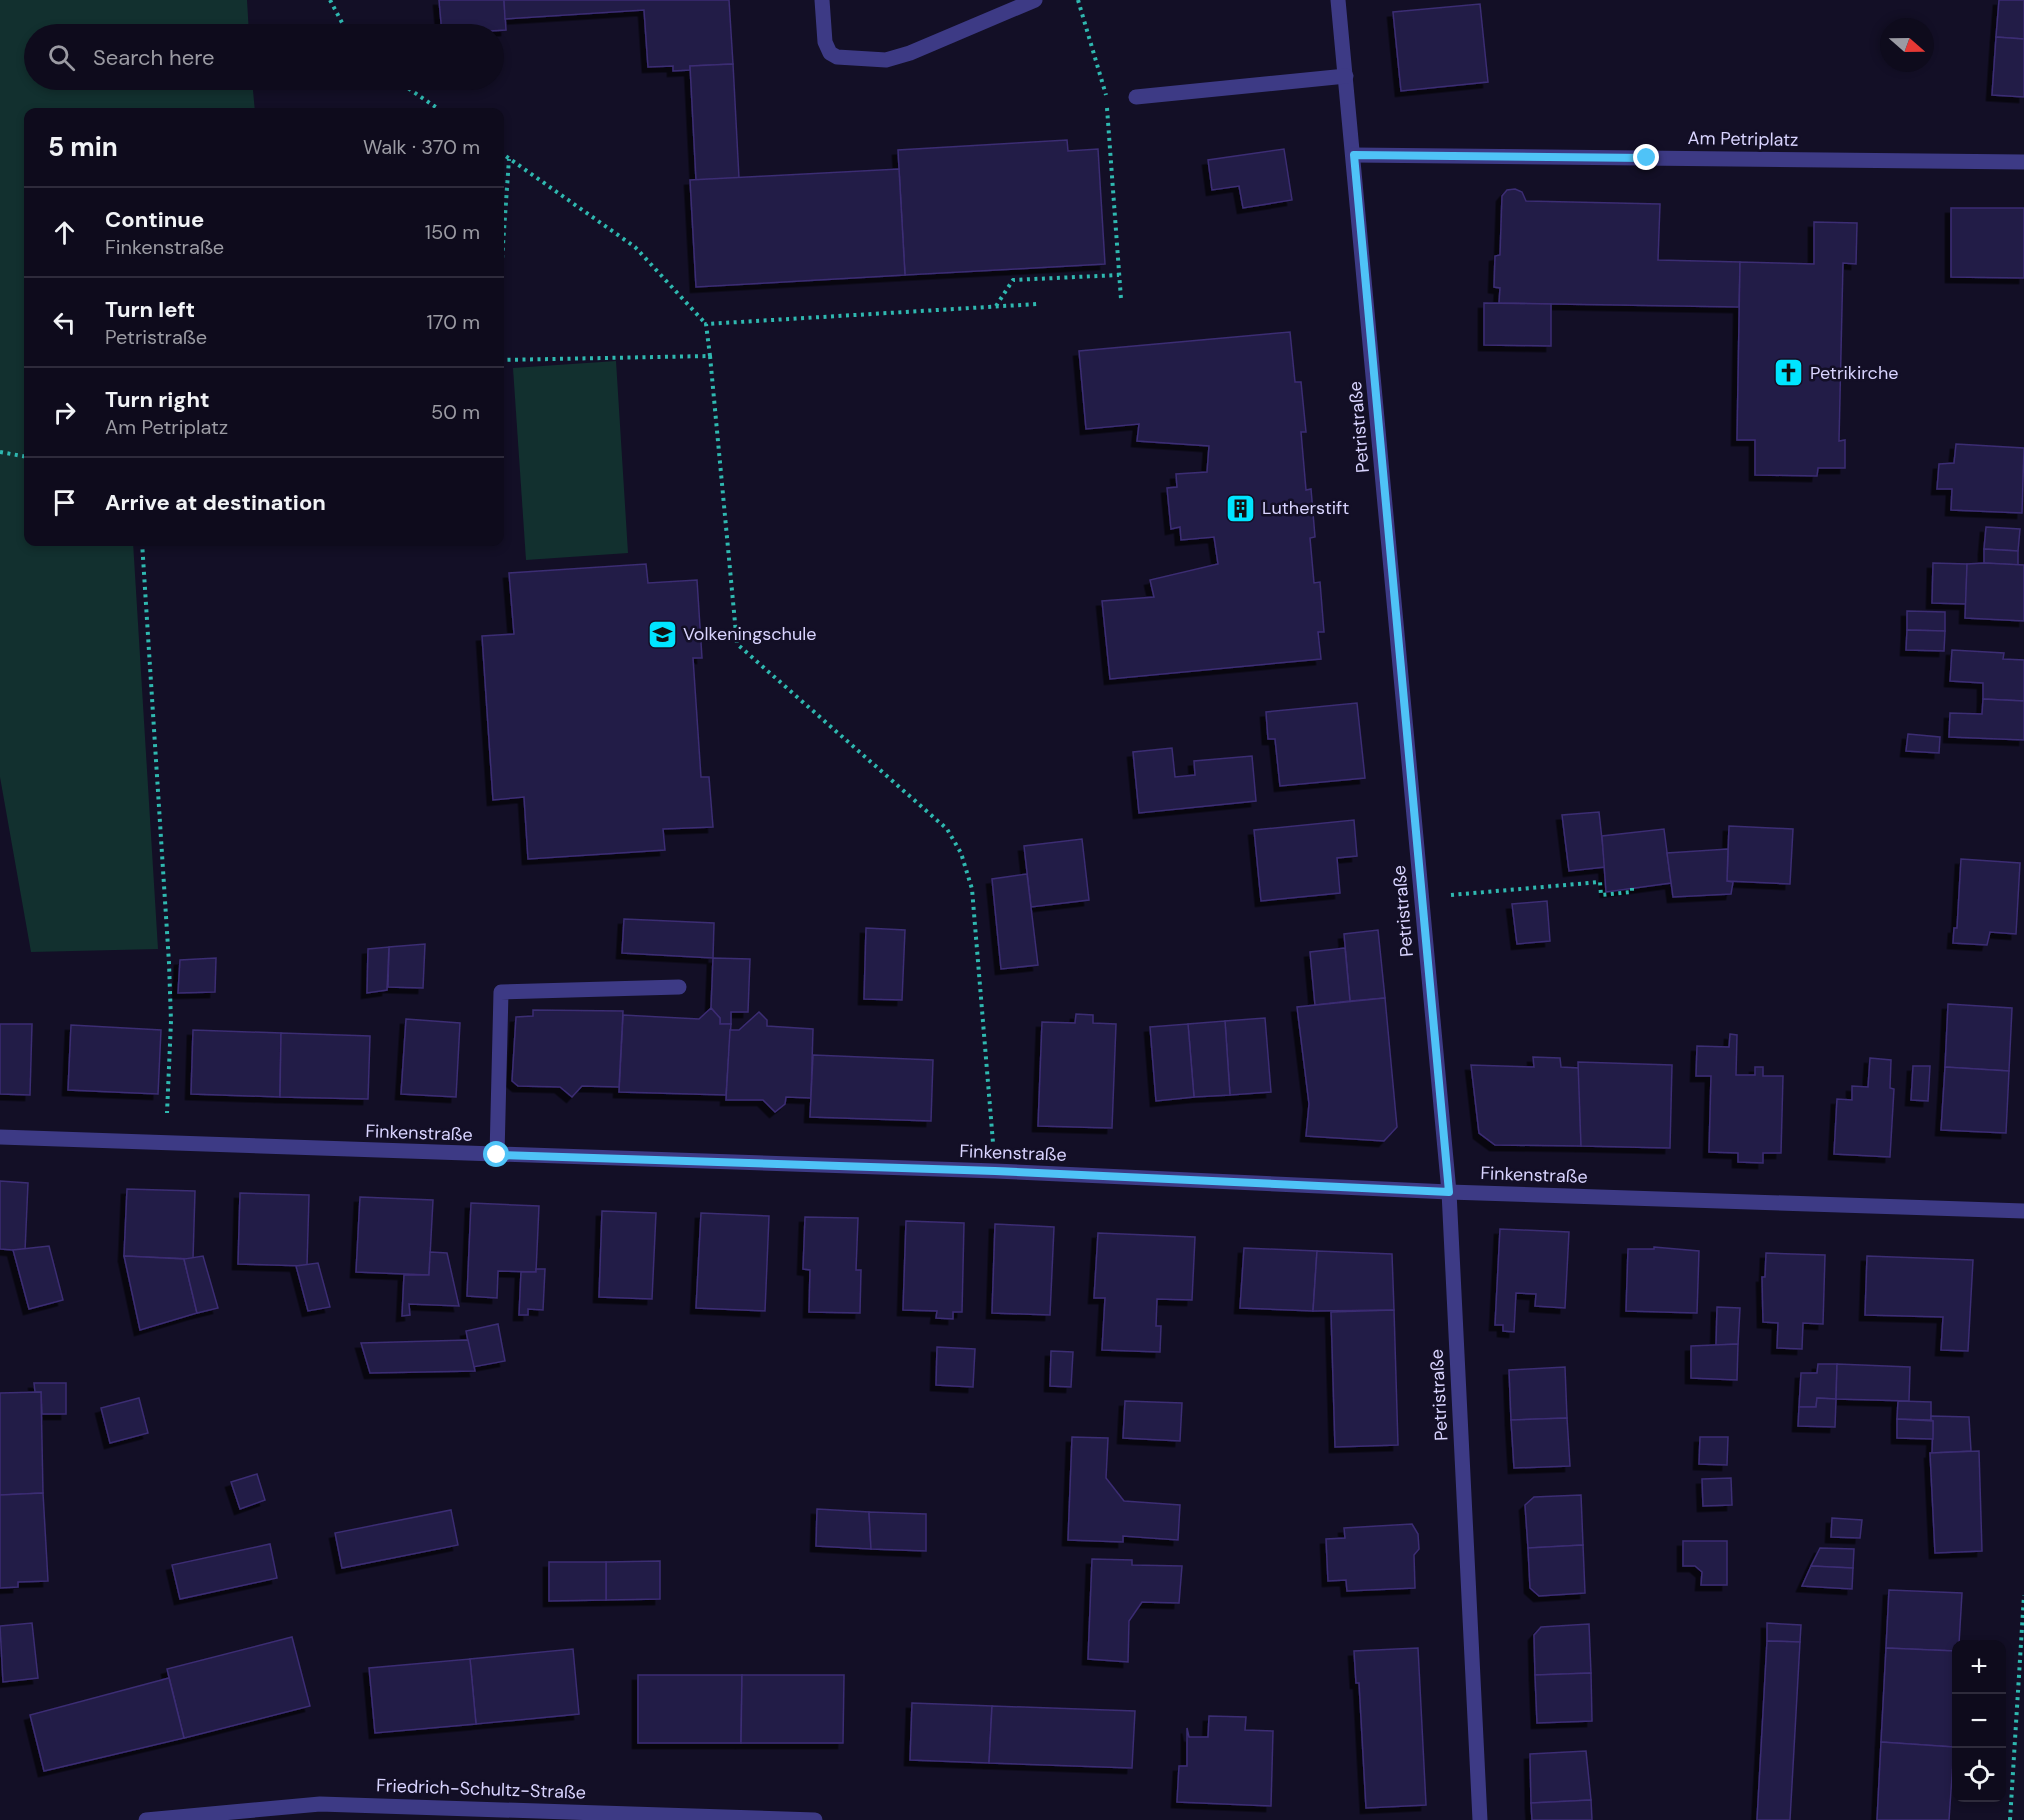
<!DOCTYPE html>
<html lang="en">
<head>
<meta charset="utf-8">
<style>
  :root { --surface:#0e0b1c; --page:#1c1929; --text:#f1f3f6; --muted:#9b9ba3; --line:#2e2b3b }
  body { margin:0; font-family:"DM Sans",sans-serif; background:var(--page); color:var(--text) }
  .controls { position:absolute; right:18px; bottom:18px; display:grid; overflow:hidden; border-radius:12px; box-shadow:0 3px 9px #0003 }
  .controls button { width:54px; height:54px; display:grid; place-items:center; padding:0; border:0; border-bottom:2px solid var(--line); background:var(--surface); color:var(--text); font:30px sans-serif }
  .compass { position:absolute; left:1880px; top:18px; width:54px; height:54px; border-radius:50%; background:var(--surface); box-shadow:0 3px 9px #0003; rotate:110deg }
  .stop { position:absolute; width:18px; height:18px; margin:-14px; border:4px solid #4fc3f7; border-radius:50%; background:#fff }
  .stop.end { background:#4fc3f7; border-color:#fff; box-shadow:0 2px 6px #0008 }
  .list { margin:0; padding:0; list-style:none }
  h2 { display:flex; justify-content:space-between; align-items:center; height:78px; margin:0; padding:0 24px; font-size:26px }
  h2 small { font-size:20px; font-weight:400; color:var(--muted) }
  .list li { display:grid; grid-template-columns:39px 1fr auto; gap:18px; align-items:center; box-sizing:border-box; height:90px; padding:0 24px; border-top:2px solid var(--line) }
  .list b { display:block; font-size:22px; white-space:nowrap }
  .list p { margin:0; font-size:20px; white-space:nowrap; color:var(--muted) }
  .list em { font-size:20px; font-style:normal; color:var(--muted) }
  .icon { flex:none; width:33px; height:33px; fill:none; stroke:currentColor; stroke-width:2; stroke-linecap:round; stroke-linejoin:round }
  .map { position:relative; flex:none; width:2024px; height:1820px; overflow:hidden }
  .search { position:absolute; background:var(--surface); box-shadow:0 3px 9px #0003; left:24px; top:24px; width:480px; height:66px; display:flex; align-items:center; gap:15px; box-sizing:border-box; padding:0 21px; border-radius:33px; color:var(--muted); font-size:22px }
  .panel { position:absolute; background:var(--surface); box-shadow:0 3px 9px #0003; left:24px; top:108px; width:480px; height:438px; border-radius:12px }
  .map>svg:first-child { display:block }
</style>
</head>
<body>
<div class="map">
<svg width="2024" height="1820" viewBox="0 0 2024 1820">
  <defs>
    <filter id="shadow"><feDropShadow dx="-5.5" dy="5.5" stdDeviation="0" flood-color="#0009"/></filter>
  </defs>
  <rect width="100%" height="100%" fill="#130f26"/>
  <g fill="#12302f">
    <polygon points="0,0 247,0 249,34 34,34 34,80 252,80 255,112 28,112 28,542 133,542 158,949 31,952 0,777"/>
    <polygon points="616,361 628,553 526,560 513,368"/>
  </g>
  <g fill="#241b47" stroke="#3b2d73" stroke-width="1.5" filter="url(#shadow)">
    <polygon points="439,0 504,0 506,30 442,34"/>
    <polygon points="504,0 729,0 733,64 690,66 690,70 673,71 673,66 648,67 644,10 505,19"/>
    <polygon points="1999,0 2024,0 2024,39 1996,37"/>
    <polygon points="1480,4 1488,82 1401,91 1393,12"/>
    <polygon points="1996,37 2024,39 2024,97 1992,95"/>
    <polygon points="733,64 739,178 696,180 690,66"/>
    <polygon points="1067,140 1068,151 1098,149 1105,264 905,275 898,150"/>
    <polygon points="1284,149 1292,200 1243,208 1239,186 1212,190 1208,160"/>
    <polygon points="899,169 905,275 696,287 690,180"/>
    <polygon points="1515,189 1522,192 1526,201 1660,204 1658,260 1740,262 1739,307 1499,303 1500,288 1494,287 1495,256 1500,255 1502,196 1507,190"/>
    <polygon points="1951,208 2024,208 2024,278 1951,277"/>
    <polygon points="1814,222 1857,223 1856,264 1843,263 1839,441 1845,440 1845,468 1818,468 1817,476 1755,475 1755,440 1737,440 1740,262 1814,264"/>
    <polygon points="1484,303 1551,304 1551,346 1484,345"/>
    <polygon points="1290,332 1295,382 1301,382 1306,432 1301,432 1306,490 1311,489 1315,537 1310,538 1314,583 1320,582 1324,632 1318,632 1321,659 1110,679 1102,601 1154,597 1150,580 1218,564 1214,537 1181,540 1180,527 1171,529 1167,488 1177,487 1176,474 1207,472 1209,446 1137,441 1139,424 1086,429 1079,351"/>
    <polygon points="1956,444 2024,448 2022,513 1951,510 1952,489 1937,489 1939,464 1954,463"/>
    <polygon points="1986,527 2020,529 2018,551 1984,549"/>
    <polygon points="1984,549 2018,551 2018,565 1984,563"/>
    <polygon points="1933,563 1967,564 1966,604 1932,603"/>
    <polygon points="1984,563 2024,565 2024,621 1965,618 1967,564"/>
    <polygon points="646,564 648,583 697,580 702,658 693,658 701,777 709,777 713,827 663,829 665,850 528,859 524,797 493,800 482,636 514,634 509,573"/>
    <polygon points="1907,611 1945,612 1945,631 1907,630"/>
    <polygon points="1907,630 1945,631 1944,651 1906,650"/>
    <polygon points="1952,650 2004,653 2003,659 2024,660 2024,701 1983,699 1983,683 1950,681"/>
    <polygon points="1983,699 2024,701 2024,740 1949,737 1950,713 1982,714"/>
    <polygon points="1357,703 1365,778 1280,786 1275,739 1268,739 1266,712"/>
    <polygon points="1908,734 1940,737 1939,753 1906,751"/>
    <polygon points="1172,748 1175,777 1195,775 1194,761 1252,756 1256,801 1139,813 1133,752"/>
    <polygon points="1599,812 1605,867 1569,871 1562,815"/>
    <polygon points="1354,820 1357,856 1337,858 1340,893 1261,901 1254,830"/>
    <polygon points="1729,826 1793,829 1790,884 1727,881"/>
    <polygon points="1664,829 1671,883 1606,892 1602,836"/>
    <polygon points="1082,839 1089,900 1031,907 1024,846"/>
    <polygon points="1728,849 1727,881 1733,882 1731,894 1673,897 1667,853"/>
    <polygon points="1961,859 2020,863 2016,934 1990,932 1987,945 1953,943 1954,928 1957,928"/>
    <polygon points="1027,874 1038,965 1001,969 992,879"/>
    <polygon points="1547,901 1550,941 1517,944 1512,904"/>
    <polygon points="624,919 714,923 713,958 622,953"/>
    <polygon points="866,928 905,930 902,1000 864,999"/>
    <polygon points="1378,930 1385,998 1350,1001 1344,934"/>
    <polygon points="425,944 423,988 388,987 389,947"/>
    <polygon points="389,947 387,990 367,993 368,949"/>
    <polygon points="1345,948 1350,1001 1315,1005 1310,952"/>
    <polygon points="216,958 215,992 178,993 180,960"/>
    <polygon points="713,958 750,959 748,1012 731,1012 731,1024 720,1024 720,1018 711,1008"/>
    <polygon points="1385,998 1397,1127 1384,1141 1306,1136 1309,1104 1297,1007"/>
    <polygon points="1948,1004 2012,1008 2009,1071 1945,1067"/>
    <polygon points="711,1008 720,1018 720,1024 731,1024 726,1095 619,1092 623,1015 699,1019"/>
    <polygon points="533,1010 623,1011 619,1087 582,1086 572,1097 560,1087 518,1086 512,1081 516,1017 533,1016"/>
    <polygon points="759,1012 767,1020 767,1026 813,1029 811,1098 786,1097 785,1104 775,1112 763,1100 726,1100 730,1030 739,1030"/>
    <polygon points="1076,1014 1093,1015 1093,1023 1116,1024 1112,1128 1038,1126 1042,1022 1075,1023"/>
    <polygon points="1265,1018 1271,1092 1230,1095 1225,1021"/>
    <polygon points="406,1019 460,1023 456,1097 401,1094"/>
    <polygon points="1225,1021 1230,1095 1194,1097 1188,1024"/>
    <polygon points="0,1024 32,1024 30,1095 0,1094"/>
    <polygon points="1188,1024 1194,1097 1156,1101 1150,1027"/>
    <polygon points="71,1025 161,1030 158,1094 68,1090"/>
    <polygon points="193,1030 281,1033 280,1097 191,1094"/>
    <polygon points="281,1033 370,1036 368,1099 280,1097"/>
    <polygon points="1730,1034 1737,1035 1736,1075 1755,1075 1755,1067 1763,1067 1763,1076 1783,1076 1781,1153 1763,1153 1763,1163 1738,1162 1738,1153 1709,1152 1711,1076 1696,1076 1697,1046 1729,1047"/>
    <polygon points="813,1055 933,1060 931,1121 810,1117"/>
    <polygon points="1533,1057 1560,1058 1561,1067 1579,1068 1581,1146 1495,1145 1479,1133 1471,1065 1534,1067"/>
    <polygon points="1870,1058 1891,1060 1890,1088 1894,1089 1890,1157 1834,1154 1837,1099 1852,1100 1852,1086 1868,1087"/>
    <polygon points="1578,1062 1672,1065 1670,1148 1581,1146"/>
    <polygon points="1913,1066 1930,1066 1928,1101 1911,1100"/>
    <polygon points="1945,1067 2009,1071 2006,1133 1941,1130"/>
    <polygon points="0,1181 28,1183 25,1251 0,1249"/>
    <polygon points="127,1189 195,1191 193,1259 124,1256"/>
    <polygon points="240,1193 309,1195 307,1266 238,1264"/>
    <polygon points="360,1197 433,1200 429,1275 356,1272"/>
    <polygon points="471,1203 539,1206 536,1272 498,1271 497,1298 467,1296"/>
    <polygon points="602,1211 656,1213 652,1299 599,1297"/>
    <polygon points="701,1213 769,1216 765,1311 696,1308"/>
    <polygon points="805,1217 858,1218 856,1270 861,1270 860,1313 809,1312 810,1270 803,1269"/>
    <polygon points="906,1221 964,1223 962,1312 953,1312 953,1319 936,1318 937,1311 903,1310"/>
    <polygon points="995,1224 1054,1227 1050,1315 992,1313"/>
    <polygon points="1500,1229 1569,1232 1565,1308 1535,1306 1536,1294 1516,1293 1514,1332 1503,1331 1503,1325 1495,1325"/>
    <polygon points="1098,1233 1195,1237 1192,1300 1157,1299 1156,1326 1161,1326 1160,1352 1102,1350 1105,1298 1094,1298"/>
    <polygon points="49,1246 63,1300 29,1309 13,1250"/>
    <polygon points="1654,1247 1699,1251 1697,1313 1626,1311 1628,1249 1654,1249"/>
    <polygon points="1244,1248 1317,1251 1313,1311 1240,1308"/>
    <polygon points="1317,1251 1392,1254 1394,1310 1313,1311"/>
    <polygon points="430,1252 447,1253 459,1306 409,1304 410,1315 402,1316 404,1275 429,1275"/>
    <polygon points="1766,1253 1825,1255 1823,1324 1803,1323 1802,1349 1777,1348 1778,1323 1763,1322 1762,1277 1765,1277"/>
    <polygon points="124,1256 184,1259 197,1313 140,1330"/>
    <polygon points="203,1256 218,1308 197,1313 184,1259"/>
    <polygon points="1867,1256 1973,1260 1968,1351 1941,1350 1943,1317 1865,1315"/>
    <polygon points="318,1263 330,1307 308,1311 296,1266"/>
    <polygon points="536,1269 545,1269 543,1310 528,1309 528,1315 519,1315 521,1272 536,1272"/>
    <polygon points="1717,1307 1740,1308 1738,1344 1716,1345"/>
    <polygon points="1394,1310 1398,1445 1335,1447 1331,1312"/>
    <polygon points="498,1324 505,1361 473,1367 466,1331"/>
    <polygon points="468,1340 475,1371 370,1373 361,1343"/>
    <polygon points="1738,1344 1737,1380 1691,1378 1691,1346"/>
    <polygon points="937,1347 975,1349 973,1387 936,1385"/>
    <polygon points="1051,1351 1073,1352 1071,1387 1050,1386"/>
    <polygon points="1818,1364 1837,1364 1836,1399 1817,1398 1816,1407 1799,1407 1801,1373 1817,1373"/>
    <polygon points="1837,1364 1910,1367 1909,1401 1836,1399"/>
    <polygon points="1565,1367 1567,1418 1511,1420 1509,1370"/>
    <polygon points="34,1383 66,1383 66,1414 42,1414 41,1392 35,1392"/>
    <polygon points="41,1392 43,1493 0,1495 0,1393"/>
    <polygon points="139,1398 148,1433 110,1443 101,1408"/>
    <polygon points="1817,1398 1836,1399 1835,1427 1798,1426 1799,1407 1816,1407"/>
    <polygon points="1125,1401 1182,1403 1180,1441 1123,1438"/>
    <polygon points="1898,1401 1931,1402 1931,1420 1897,1419"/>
    <polygon points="1931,1416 1969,1417 1971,1451 1932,1453 1933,1421 1931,1420"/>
    <polygon points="1567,1418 1570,1466 1514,1468 1511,1420"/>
    <polygon points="1897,1419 1933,1421 1933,1439 1897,1438"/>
    <polygon points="1072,1437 1108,1438 1106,1478 1124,1501 1180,1505 1178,1540 1123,1536 1123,1542 1068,1540"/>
    <polygon points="1700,1437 1728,1437 1727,1465 1699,1464"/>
    <polygon points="1979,1451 1982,1551 1935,1553 1930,1453"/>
    <polygon points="257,1474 265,1500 240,1509 231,1482"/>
    <polygon points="1731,1478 1732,1505 1703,1506 1702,1479"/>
    <polygon points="43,1493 48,1581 18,1582 18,1587 0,1588 0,1495"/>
    <polygon points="1581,1495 1583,1545 1528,1548 1525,1505 1534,1497"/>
    <polygon points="817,1509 869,1512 871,1549 816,1546"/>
    <polygon points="451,1510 458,1545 342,1568 335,1533"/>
    <polygon points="869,1512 926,1514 926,1551 871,1549"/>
    <polygon points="1832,1518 1862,1520 1860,1538 1831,1537"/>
    <polygon points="1412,1524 1418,1534 1419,1549 1414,1555 1415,1588 1347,1591 1346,1580 1328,1581 1326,1539 1345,1538 1344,1528"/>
    <polygon points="1683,1541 1727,1541 1727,1585 1701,1585 1702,1572 1695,1566 1683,1566"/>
    <polygon points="270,1544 277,1578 180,1599 172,1565"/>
    <polygon points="1583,1545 1585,1593 1539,1596 1530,1588 1528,1548"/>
    <polygon points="1820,1548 1854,1549 1853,1568 1811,1566"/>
    <polygon points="1092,1559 1132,1560 1132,1565 1182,1566 1179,1603 1142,1602 1129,1621 1128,1662 1088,1659"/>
    <polygon points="660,1561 660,1599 606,1600 606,1562"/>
    <polygon points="549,1562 606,1562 606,1600 549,1601"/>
    <polygon points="1811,1566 1853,1568 1852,1589 1802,1586"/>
    <polygon points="1889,1590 1962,1593 1959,1644 1956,1644 1956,1651 1886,1648"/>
    <polygon points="32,1623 38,1678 3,1682 0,1626"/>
    <polygon points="1767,1623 1801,1625 1800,1642 1767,1641"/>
    <polygon points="1589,1624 1591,1673 1535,1675 1534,1635 1541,1627"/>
    <polygon points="292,1637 310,1706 184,1738 167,1669"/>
    <polygon points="1767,1641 1800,1642 1790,1820 1757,1820"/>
    <polygon points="1418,1648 1426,1805 1366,1808 1359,1683 1356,1683 1354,1651"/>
    <polygon points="1886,1648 1956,1651 1954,1747 1881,1742"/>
    <polygon points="573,1649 579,1714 476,1724 470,1659"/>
    <polygon points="470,1659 476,1724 375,1733 369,1668"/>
    <polygon points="1591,1673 1592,1721 1537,1723 1535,1675"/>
    <polygon points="638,1675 742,1675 741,1743 638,1743"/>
    <polygon points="742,1675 844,1675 843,1743 741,1743"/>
    <polygon points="169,1678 184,1738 44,1771 30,1715"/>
    <polygon points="912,1703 992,1706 989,1763 910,1760"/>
    <polygon points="992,1706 1135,1711 1132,1768 989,1763"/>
    <polygon points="1209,1716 1246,1717 1245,1730 1273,1731 1271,1806 1177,1802 1179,1766 1187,1766 1187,1728 1189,1737 1208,1737"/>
    <polygon points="1881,1742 1954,1747 1949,1820 1877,1820"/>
    <polygon points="1586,1751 1591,1800 1531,1803 1530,1754"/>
    <polygon points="1591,1800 1592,1820 1532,1820 1531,1803"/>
  </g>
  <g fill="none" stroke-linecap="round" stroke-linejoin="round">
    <g stroke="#2fb8b0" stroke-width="4" stroke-dasharray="3 4.5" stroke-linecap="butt">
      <polyline points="330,0 348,34"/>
      <polyline points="1078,0 1106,95"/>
      <polyline points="396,80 443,112"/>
      <polyline points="1107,108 1121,299"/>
      <polyline points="500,152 635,247 706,324"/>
      <polyline points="500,288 509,159"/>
      <polyline points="996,306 1013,280 1119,275"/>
      <polyline points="710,356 737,644 947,829 961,853 972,889 993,1143"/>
      <polyline points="500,360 710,356 706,324 1037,304"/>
      <polyline points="0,452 28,457"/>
      <polyline points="142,542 169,963 171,1021 167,1113"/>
      <polyline points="1451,895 1600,882 1601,895 1632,892 1632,888"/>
      <polyline points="2010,1820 2024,1595"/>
    </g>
    <g stroke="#3d3a85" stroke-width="15">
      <polyline points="822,0 825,42 830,53 837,57 886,60 910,53 1035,0"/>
      <polyline points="1338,0 1449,1192 1480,1820"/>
      <polyline points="1136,97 1346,76"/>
      <polyline points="1354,155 2024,162"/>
      <polyline points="0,1137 995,1171 1449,1192 2024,1211"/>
      <polyline points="497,1155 501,992 679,987"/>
      <polyline points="146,1820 320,1804 815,1820"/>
    </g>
  </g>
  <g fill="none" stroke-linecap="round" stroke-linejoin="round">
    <polyline stroke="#4fc3f7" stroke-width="8" points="497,1155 995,1171 1449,1192 1354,155 1647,158"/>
  </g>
  <defs>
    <symbol id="church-square" viewBox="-11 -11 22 22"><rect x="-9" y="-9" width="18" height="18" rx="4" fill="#00e5ff" stroke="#130f26"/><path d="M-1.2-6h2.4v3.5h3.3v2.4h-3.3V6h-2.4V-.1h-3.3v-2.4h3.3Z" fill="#111"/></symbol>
    <symbol id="building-square" viewBox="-11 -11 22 22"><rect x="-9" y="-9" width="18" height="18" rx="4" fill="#00e5ff" stroke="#130f26"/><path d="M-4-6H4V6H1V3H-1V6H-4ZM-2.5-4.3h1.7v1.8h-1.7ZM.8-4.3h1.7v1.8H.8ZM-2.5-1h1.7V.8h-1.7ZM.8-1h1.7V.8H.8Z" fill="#111"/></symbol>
    <symbol id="school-square" viewBox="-11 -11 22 22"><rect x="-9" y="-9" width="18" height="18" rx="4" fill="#00e5ff" stroke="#130f26"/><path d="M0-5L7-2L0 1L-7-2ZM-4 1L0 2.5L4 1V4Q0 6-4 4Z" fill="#111"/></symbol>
  </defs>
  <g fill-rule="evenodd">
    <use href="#church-square" x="1772" y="356" width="33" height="33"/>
    <use href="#building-square" x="1224" y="492" width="33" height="33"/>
    <use href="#school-square" x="646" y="618" width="33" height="33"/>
  </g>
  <g text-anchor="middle" stroke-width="5" stroke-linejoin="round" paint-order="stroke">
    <g font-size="18" fill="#d9d4ff" stroke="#130f26">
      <text transform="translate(1743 139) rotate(1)" y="6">Am Petriplatz</text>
      <text transform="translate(1359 427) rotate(-95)" y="6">Petristraße</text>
      <text transform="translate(1403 911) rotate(-95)" y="6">Petristraße</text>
      <text transform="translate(419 1133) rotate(2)" y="6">Finkenstraße</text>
      <text transform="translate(1013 1153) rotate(2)" y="6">Finkenstraße</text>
      <text transform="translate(1534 1175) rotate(2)" y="6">Finkenstraße</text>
      <text transform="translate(1439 1395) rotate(-93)" y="6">Petristraße</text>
      <text transform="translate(481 1789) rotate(2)" y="6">Friedrich-Schultz-Straße</text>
    </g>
    <g font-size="18" fill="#d9d4ff" stroke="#130f26" text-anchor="start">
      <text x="1810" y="379">Petrikirche</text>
      <text x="1262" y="514">Lutherstift</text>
      <text x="683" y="640">Volkeningschule</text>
    </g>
  </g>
</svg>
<div class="controls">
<button>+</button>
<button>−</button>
<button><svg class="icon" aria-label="locate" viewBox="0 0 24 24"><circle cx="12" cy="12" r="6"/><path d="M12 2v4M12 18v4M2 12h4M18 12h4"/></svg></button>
</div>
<svg class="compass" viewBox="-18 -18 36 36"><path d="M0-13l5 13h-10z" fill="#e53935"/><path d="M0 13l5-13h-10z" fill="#9b9ba3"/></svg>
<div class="stop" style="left:497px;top:1155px"></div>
<div class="stop end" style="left:1647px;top:158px"></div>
<div class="search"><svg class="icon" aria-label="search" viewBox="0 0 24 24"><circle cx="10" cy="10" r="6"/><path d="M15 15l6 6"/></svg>Search here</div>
<section class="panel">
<h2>5 min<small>Walk · 370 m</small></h2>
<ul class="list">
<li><svg class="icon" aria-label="ahead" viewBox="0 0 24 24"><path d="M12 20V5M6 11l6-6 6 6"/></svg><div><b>Continue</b><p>Finkenstraße</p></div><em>150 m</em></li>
<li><svg class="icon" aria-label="left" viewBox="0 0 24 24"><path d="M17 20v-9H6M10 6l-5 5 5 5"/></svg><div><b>Turn left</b><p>Petristraße</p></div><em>170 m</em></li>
<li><svg class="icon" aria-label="right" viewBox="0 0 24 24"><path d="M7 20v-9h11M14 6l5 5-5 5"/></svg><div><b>Turn right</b><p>Am Petriplatz</p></div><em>50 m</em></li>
<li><svg class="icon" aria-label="arrive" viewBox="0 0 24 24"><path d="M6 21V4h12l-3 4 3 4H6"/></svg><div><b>Arrive at destination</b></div></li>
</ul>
</section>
</div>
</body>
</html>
